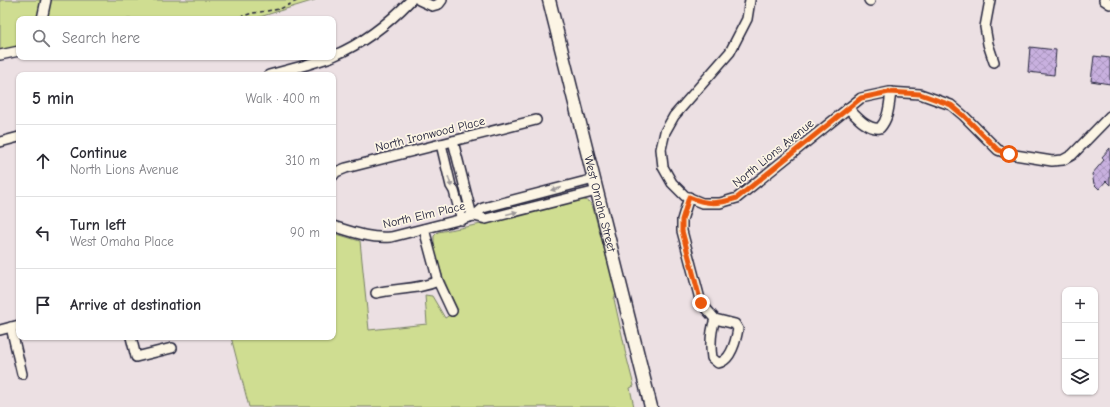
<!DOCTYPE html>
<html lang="en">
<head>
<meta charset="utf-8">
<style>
  :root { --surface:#fff; --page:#f7f7f7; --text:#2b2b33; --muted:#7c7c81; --line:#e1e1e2 }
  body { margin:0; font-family:"Comic Neue",sans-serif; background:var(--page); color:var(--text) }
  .controls { position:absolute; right:12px; bottom:12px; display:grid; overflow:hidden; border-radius:8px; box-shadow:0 1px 3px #0004 }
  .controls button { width:36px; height:36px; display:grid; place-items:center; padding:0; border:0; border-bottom:1px solid var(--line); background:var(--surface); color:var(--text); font:20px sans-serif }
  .stop { position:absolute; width:12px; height:12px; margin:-9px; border:3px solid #ea580c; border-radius:50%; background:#fff }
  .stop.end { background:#ea580c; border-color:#fff; box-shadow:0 1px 4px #0008 }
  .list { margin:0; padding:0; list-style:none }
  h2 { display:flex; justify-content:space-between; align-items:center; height:52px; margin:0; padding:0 16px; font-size:17px }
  h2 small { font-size:13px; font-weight:400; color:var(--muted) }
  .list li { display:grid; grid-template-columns:26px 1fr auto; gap:12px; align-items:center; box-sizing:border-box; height:72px; padding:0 16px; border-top:1px solid var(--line) }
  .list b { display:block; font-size:15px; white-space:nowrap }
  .list p { margin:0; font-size:13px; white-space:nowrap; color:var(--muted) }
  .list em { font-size:13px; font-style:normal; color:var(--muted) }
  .icon { flex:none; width:22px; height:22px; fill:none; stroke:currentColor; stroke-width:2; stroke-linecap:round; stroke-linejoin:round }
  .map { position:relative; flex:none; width:1110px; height:407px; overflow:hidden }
  .search { position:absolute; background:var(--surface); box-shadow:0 1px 3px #0004; left:16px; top:16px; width:320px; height:44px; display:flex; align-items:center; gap:10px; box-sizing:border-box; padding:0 14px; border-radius:8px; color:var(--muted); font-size:15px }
  .panel { position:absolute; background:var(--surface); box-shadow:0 1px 3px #0004; left:16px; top:72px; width:320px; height:268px; border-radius:8px }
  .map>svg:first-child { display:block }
</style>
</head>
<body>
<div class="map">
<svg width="1110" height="407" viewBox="0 0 1110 407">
  <defs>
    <pattern id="building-cross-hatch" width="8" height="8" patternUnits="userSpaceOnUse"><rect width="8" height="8" fill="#c8b0df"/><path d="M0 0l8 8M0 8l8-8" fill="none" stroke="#ac97c0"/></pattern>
  </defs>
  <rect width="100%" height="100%" fill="#ece0e3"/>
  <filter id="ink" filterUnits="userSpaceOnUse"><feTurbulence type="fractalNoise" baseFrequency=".025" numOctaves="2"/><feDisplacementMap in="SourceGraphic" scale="8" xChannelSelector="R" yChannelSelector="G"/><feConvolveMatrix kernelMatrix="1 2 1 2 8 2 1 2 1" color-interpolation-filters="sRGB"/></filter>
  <g filter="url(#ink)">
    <g fill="#cfdd91" stroke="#788066">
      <polygon points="0,0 315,0 253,19 19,19 19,55 0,60"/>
      <path d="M582,199l8,3 3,6 14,51 10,31 -3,9 10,45 1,7 9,35 -4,2 4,19h-385l-18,-70h102v-104l27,8 9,89 58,-6 -2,-29 7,1 13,22 13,-8c-10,-21 -25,-50 -24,-74l4,-4 49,-9z"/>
    </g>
    <g fill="url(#building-cross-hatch)" stroke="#22223b">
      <polygon points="1030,47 1056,50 1054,75 1028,72"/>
      <polygon points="1094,56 1110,58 1110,84 1091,81"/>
      <polygon points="1110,148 1110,185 1106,181 1099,189 1094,184 1092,174 1104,160 1102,157"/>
    </g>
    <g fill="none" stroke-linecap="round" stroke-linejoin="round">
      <defs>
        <g id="minor">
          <polyline points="419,0 432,6 439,4 442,0"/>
          <polyline points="750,0 747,19 730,52 674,116 665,132 661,149 663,167 672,183 685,196 702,203 720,203 737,198 861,98 889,92 920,94 951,105 964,116 998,150 1009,154 1052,161 1063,160 1072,155 1110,116"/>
          <polyline points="869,0 870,1"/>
          <polyline points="990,0 985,27 988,44 994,62"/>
          <polyline points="1104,0 1110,4"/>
          <polyline points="42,19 46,0"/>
          <polyline points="0,55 19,51"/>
          <path d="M333,56c31,-13 55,-32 78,-56"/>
          <polyline points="269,75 306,65 331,57"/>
          <path d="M848,108c8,8 19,22 32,20 9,-10 9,-23 11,-36"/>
          <polyline points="453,141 472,216"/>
          <polyline points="0,142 19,137"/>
          <polyline points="441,144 451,186 454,191 462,220"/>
          <polyline points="333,176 336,172 346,168 536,120"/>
          <path d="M689,197l-7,23v11l19,72 14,16 20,5 3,5c-2,11 -7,32 -20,34l-6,-5c-2,-13 -1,-27 3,-39"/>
          <polyline points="474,216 486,219 597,191"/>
          <path d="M333,226c19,6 38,13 58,11l83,-21 9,-8 111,-29"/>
          <polyline points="424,229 438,281 452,311"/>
          <path d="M376,293c21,-5 42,-3 62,-12"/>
          <polyline points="11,327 22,374"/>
          <polyline points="0,330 19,325"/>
          <polyline points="131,337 136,357 172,348"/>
        </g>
        <g id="major">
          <path id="s1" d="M549,0l102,407"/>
        </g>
      </defs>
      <use href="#minor" stroke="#22223b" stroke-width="12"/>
      <use href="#major" stroke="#22223b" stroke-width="15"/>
      <polyline stroke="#22223b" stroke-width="1.5" stroke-dasharray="4 3" stroke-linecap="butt" points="233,19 253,13 280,9 299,0"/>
      <use href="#minor" stroke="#fcf5e5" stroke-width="9"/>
      <use href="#major" stroke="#fcf5e5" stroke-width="12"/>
    </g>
    <defs><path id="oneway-solid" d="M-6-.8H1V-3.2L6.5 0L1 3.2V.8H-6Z"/></defs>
    <g fill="#9a9698">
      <use href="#oneway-solid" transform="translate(450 182) rotate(71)"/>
      <use href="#oneway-solid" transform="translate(556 189) rotate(166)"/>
      <use href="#oneway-solid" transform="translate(512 213) rotate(-14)"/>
    </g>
  </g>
  <g fill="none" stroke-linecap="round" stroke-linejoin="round" filter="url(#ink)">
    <path stroke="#ea580c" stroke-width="5" d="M701,303l-19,-72v-11l7,-23c19,8 29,7 48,1l124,-100 28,-6 31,2 31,11 13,11 34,34 11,4"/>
  </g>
  <g text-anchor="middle" stroke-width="3.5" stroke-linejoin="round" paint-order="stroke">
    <g font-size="12" fill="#22223b" stroke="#fcf5e5">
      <text transform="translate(430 134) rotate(-14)" y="4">North Ironwood Place</text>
      <text transform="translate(773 153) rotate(-39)" y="4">North Lions Avenue</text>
      <text dy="4" stroke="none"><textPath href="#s1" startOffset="210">West Omaha Street</textPath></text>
      <text transform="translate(424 215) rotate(-13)" y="4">North Elm Place</text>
    </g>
  </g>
</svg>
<div class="controls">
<button>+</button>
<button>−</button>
<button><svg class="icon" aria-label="layers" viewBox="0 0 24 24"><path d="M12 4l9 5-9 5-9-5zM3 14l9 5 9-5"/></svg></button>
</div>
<div class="stop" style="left:1009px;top:154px"></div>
<div class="stop end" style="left:701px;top:303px"></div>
<div class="search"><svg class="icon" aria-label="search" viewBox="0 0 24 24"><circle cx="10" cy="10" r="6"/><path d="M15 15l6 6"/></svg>Search here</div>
<section class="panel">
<h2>5 min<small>Walk · 400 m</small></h2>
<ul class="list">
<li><svg class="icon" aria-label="ahead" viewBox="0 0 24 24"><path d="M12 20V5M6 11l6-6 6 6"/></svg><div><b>Continue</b><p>North Lions Avenue</p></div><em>310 m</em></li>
<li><svg class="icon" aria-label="left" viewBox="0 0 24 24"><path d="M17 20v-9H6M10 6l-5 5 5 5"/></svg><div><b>Turn left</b><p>West Omaha Place</p></div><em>90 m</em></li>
<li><svg class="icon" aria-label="arrive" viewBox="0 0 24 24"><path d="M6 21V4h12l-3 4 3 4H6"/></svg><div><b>Arrive at destination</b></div></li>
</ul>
</section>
</div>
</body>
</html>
